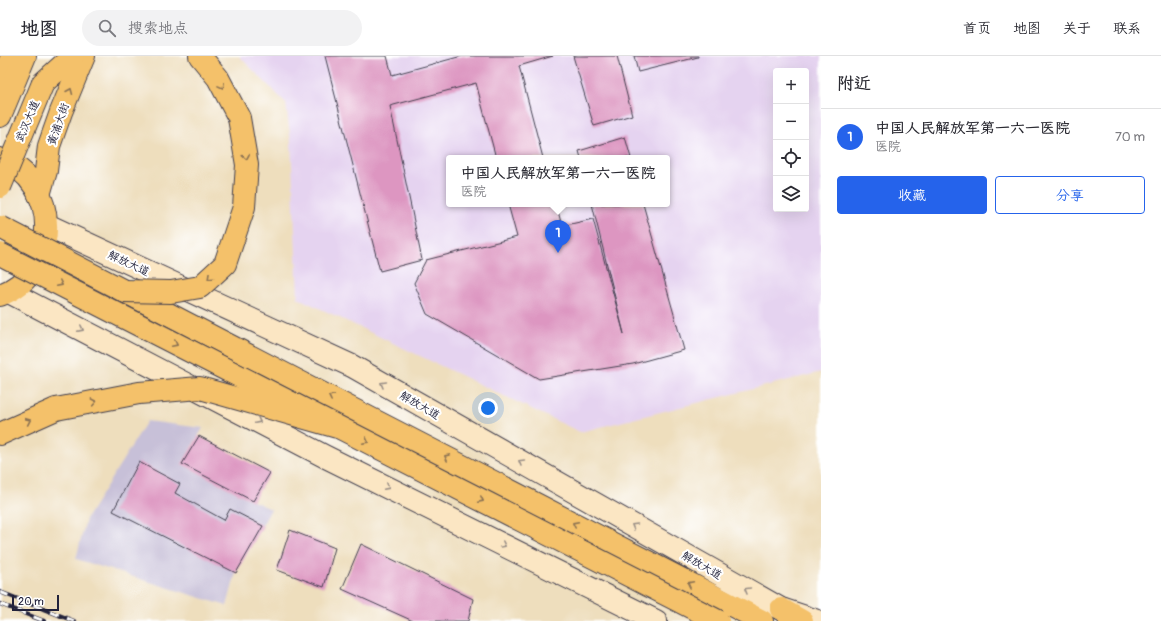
<!DOCTYPE html>
<html lang="zh">
<head>
<meta charset="utf-8">
<style>
  :root { --surface:#fff; --page:#f2f2f3; --text:#2b2b33; --muted:#7c7c81; --line:#e1e1e2; --accent:#2563eb }
  body { margin:0; font-family:Pangolin,"LXGW WenKai TC",sans-serif; background:var(--page); color:var(--text) }
  .controls { position:absolute; right:12px; top:12px; display:grid; overflow:hidden; border-radius:4px; box-shadow:0 4px 16px #0002 }
  .controls button { width:36px; height:36px; display:grid; place-items:center; padding:0; border:0; border-bottom:1px solid var(--line); background:var(--surface); color:var(--text); font:20px sans-serif }
  .scale { position:absolute; left:12px; bottom:10px; width:47px; box-sizing:border-box; padding-left:4px; border:2px solid #22223b; border-top:0; font-size:11px; line-height:14px; white-space:nowrap; color:#22223b; -webkit-text-stroke:3px #fff; paint-order:stroke }
  .you { position:absolute; left:488px; top:352px; width:14px; height:14px; margin:-10px; border:3px solid #fff; border-radius:50%; background:#1a73e8; box-shadow:0 0 0 6px #1a73e833 }
  .badge { display:grid; place-items:center; width:26px; height:26px; border-radius:50%; background:var(--accent); color:#fff; font-size:13px; font-weight:700 }
  .pin { position:absolute; translate:-50% -33px; filter:drop-shadow(0 1px 2px #0008) }
  .pin::after { content:''; position:absolute; top:21px; width:14px; height:12px; background:inherit; clip-path:polygon(0 0,100% 0,50% 100%) }
  .popup { position:absolute; left:446px; top:99px; width:224px; height:52px; box-sizing:border-box; display:grid; place-content:center; border-radius:4px; background:var(--surface); filter:drop-shadow(0 1px 3px #0005); font-size:13px; white-space:nowrap; color:var(--muted) }
  .popup b { font-size:15px; color:var(--text) }
  .popup::after { content:''; position:absolute; left:50%; top:100%; margin-left:-8px; border:8px solid transparent; border-top-color:var(--surface) }
  .list { margin:0; padding:0; list-style:none }
  h2 { display:flex; justify-content:space-between; align-items:center; height:52px; margin:0; padding:0 16px; font-size:17px }
  h2 small { font-size:13px; font-weight:400; color:var(--muted) }
  .list li { display:grid; grid-template-columns:26px 1fr auto; gap:12px; align-items:center; box-sizing:border-box; height:56px; padding:0 16px; border-top:1px solid var(--line) }
  .list b { display:block; font-size:15px; white-space:nowrap }
  .list p { margin:0; font-size:13px; white-space:nowrap; color:var(--muted) }
  .list em { font-size:13px; font-style:normal; color:var(--muted) }
  .actions { display:flex; gap:8px; padding:12px 16px }
  .actions a { flex:1; padding:9px 0; border:1px solid var(--accent); border-radius:4px; text-align:center; font-size:14px; color:var(--accent) }
  .actions .main { background:var(--accent); color:#fff }
  .icon { flex:none; width:22px; height:22px; fill:none; stroke:currentColor; stroke-width:2; stroke-linecap:round; stroke-linejoin:round }
  .map { position:relative; flex:none; width:821px; height:565px; overflow:hidden }
  header { display:flex; align-items:center; gap:24px; box-sizing:border-box; height:56px; padding:0 20px; background:var(--surface); border-bottom:1px solid var(--line) }
  header strong { font-size:19px }
  nav { display:flex; gap:22px; margin-inline-start:auto; font-size:14px }
  .search { width:280px; height:36px; background:var(--page); display:flex; align-items:center; gap:10px; box-sizing:border-box; padding:0 14px; border-radius:22px; color:var(--muted); font-size:15px }
  main { display:flex }
  aside { flex:1; background:var(--surface) }
  .map>svg:first-child { display:block }
</style>
</head>
<body>
<header>
<strong>地图</strong>
<div class="search"><svg class="icon" aria-label="search" viewBox="0 0 24 24"><circle cx="10" cy="10" r="6"/><path d="M15 15l6 6"/></svg>搜索地点</div>
<nav><a>首页</a><a>地图</a><a>关于</a><a>联系</a></nav>
</header>
<main>
<div class="map">
<svg width="821" height="565" viewBox="0 0 821 565">
  <rect width="100%" height="100%" fill="#fff"/>
  <filter id="ink" filterUnits="userSpaceOnUse"><feTurbulence type="fractalNoise" baseFrequency=".025" numOctaves="2"/><feDisplacementMap in="SourceGraphic" scale="8" xChannelSelector="R" yChannelSelector="G"/><feConvolveMatrix kernelMatrix="1 2 1 2 8 2 1 2 1" color-interpolation-filters="sRGB"/></filter>
  <filter id="wash" filterUnits="userSpaceOnUse"><feTurbulence type="fractalNoise" baseFrequency=".012" numOctaves="4" result="noise"/><feDisplacementMap in="SourceGraphic" scale="16" xChannelSelector="R" yChannelSelector="G"/><feGaussianBlur stdDeviation="0.9" result="paint"/><feColorMatrix in="noise" values="0 0 0 0 0 0 0 0 0 0 0 0 0 0 0 0 0 1.4 0 .05"/><feComposite in="paint" operator="in"/></filter>
  <g filter="url(#wash)">
    <rect width="100%" height="100%" fill="#eedebd"/>
    <path fill="#e5d3f0" fill-rule="evenodd" d="M239,0h582v316l-241,60 -282,-134 -7,-156 -5,-39zM776,15h30v138h-30zM449,102h218v46h-218z"/>
    <polygon fill="#c7c0d8" points="147,365 203,372 182,408 253,445 271,453 236,517 227,550 76,503 86,463"/>
    <g id="blocks">
      <g fill="#dd96c1">
        <polygon points="325,0 387,0 392,19 462,0 553,0 519,10 543,102 496,102 476,27 390,50 422,204 380,215"/>
        <polygon points="573,0 617,0 632,59 594,70"/>
        <polygon points="634,0 698,0 698,1 638,16"/>
        <polygon points="625,81 631,102 581,102 579,95"/>
        <polygon points="508,148 556,148 562,170 593,163 624,278 592,148 643,148 684,294 633,308 539,323 427,258 414,227 426,204 517,181"/>
        <polygon points="199,380 270,417 253,445 182,408"/>
        <polygon points="139,406 180,428 175,437 224,464 230,453 263,470 236,517 113,455"/>
        <polygon points="290,474 335,492 324,531 277,514"/>
        <polygon points="361,488 473,543 468,565 413,565 342,533"/>
      </g>
    </g>
  </g>
  <g filter="url(#ink)">
    <use href="#blocks" fill-opacity="0" stroke="#413e4e" stroke-width="1"/>
    <g fill="none" stroke-linecap="round" stroke-linejoin="round">
      <defs>
        <g id="secondary">
          <polyline points="47,169 352,310 781,553 817,565"/>
          <polyline points="9,236 326,401 656,565"/>
        </g>
        <g id="primary">
          <polyline points="0,30 12,0"/>
          <path d="M0,103c62,22 61,114 0,136"/>
          <polyline points="39,139 46,115 49,90 61,56 84,0"/>
          <polyline points="124,235 762,565"/>
          <polyline points="781,553 802,565"/>
        </g>
        <g id="highway">
          <polyline points="200,0 218,22 239,62"/>
          <polyline points="43,27 73,0"/>
          <polyline points="0,60 25,0"/>
          <polyline points="0,378 56,353"/>
        </g>
      </defs>
      <use href="#secondary" stroke="#413e4e" stroke-width="24"/>
      <use href="#primary" stroke="#413e4e" stroke-width="24"/>
      <use href="#highway" stroke="#413e4e" stroke-width="24"/>
      <use href="#secondary" stroke="#fbe6c3" stroke-width="22"/>
      <use href="#primary" stroke="#f4c16a" stroke-width="22"/>
      <use href="#highway" stroke="#f4c16a" stroke-width="22"/>
      <defs>
        <g id="rail">
          <polyline points="0,536 74,565"/>
          <polyline points="0,548 44,565"/>
        </g>
      </defs>
      <use href="#rail" stroke="#22223b" stroke-width="4.5"/>
      <use href="#rail" stroke="#fff" stroke-width="3" stroke-dasharray="9" stroke-linecap="butt"/>
      <defs>
        <g id="primary-bridge">
          <polyline points="0,171 124,235"/>
          <polyline points="0,198 718,565"/>
        </g>
        <g id="highway-bridge">
          <polyline points="0,131 43,27"/>
          <polyline points="124,235 171,236 200,231 225,208 244,151 247,109 239,62"/>
          <polyline points="56,353 139,337 200,332 337,371"/>
        </g>
      </defs>
      <use href="#primary-bridge" stroke="#413e4e" stroke-width="24" stroke-linecap="butt"/>
      <use href="#highway-bridge" stroke="#413e4e" stroke-width="24" stroke-linecap="butt"/>
      <use href="#primary-bridge" stroke="#f4c16a" stroke-width="22"/>
      <use href="#highway-bridge" stroke="#f4c16a" stroke-width="22"/>
    </g>
    <defs><path id="oneway-chevron" d="M-2-3.5L2.5 0L-2 3.5" fill="none" stroke-width="1.6" stroke-linecap="round" stroke-linejoin="round"/></defs>
    <g stroke="#8b7252">
      <use href="#oneway-chevron" transform="translate(222 30) rotate(62)"/>
      <use href="#oneway-chevron" transform="translate(70 35) rotate(-67)"/>
      <use href="#oneway-chevron" transform="translate(246 101) rotate(81)"/>
      <use href="#oneway-chevron" transform="translate(210 221) rotate(137)"/>
      <use href="#oneway-chevron" transform="translate(60 228) rotate(27)"/>
      <use href="#oneway-chevron" transform="translate(175 288) rotate(27)"/>
      <use href="#oneway-chevron" transform="translate(331 341) rotate(-153)"/>
      <use href="#oneway-chevron" transform="translate(94 346) rotate(-11)"/>
      <use href="#oneway-chevron" transform="translate(28 365) rotate(-24)"/>
      <use href="#oneway-chevron" transform="translate(366 385) rotate(27)"/>
      <use href="#oneway-chevron" transform="translate(447 401) rotate(-153)"/>
      <use href="#oneway-chevron" transform="translate(481 444) rotate(27)"/>
      <use href="#oneway-chevron" transform="translate(575 468) rotate(-153)"/>
      <use href="#oneway-chevron" transform="translate(690 528) rotate(-153)"/>
    </g>
    <g stroke="#998e86">
      <use href="#oneway-chevron" transform="translate(81 273) rotate(27)"/>
      <use href="#oneway-chevron" transform="translate(383 328) rotate(-150)"/>
      <use href="#oneway-chevron" transform="translate(258 365) rotate(27)"/>
      <use href="#oneway-chevron" transform="translate(521 406) rotate(-150)"/>
      <use href="#oneway-chevron" transform="translate(387 431) rotate(27)"/>
      <use href="#oneway-chevron" transform="translate(634 470) rotate(-150)"/>
      <use href="#oneway-chevron" transform="translate(503 489) rotate(27)"/>
      <use href="#oneway-chevron" transform="translate(747 534) rotate(-150)"/>
    </g>
  </g>
  <g text-anchor="middle" stroke-width="4" stroke-linejoin="round" paint-order="stroke">
    <g font-size="11" fill="#22223b" stroke="#fff">
      <text transform="translate(27 65) rotate(-67)" y="4">武汉大道</text>
      <text transform="translate(58 68) rotate(-71)" y="4">黄浦大街</text>
      <text transform="translate(129 207) rotate(25)" y="4">解放大道</text>
      <text transform="translate(420 349) rotate(30)" y="4">解放大道</text>
      <text transform="translate(702 509) rotate(30)" y="4">解放大道</text>
    </g>
  </g>
</svg>
<div class="controls">
<button>+</button>
<button>−</button>
<button><svg class="icon" aria-label="locate" viewBox="0 0 24 24"><circle cx="12" cy="12" r="6"/><path d="M12 2v4M12 18v4M2 12h4M18 12h4"/></svg></button>
<button><svg class="icon" aria-label="layers" viewBox="0 0 24 24"><path d="M12 4l9 5-9 5-9-5zM3 14l9 5 9-5"/></svg></button>
</div>
<div class="scale">20 m</div>
<div class="you"></div>
<div class="pin badge" style="left:558px;top:197px">1</div>
<div class="popup"><b>中国人民解放军第一六一医院</b>医院</div>
</div>
<aside>
<h2>附近<small></small></h2>
<ul class="list">
<li><span class="badge">1</span><div><b>中国人民解放军第一六一医院</b><p>医院</p></div><em>70 m</em></li>
</ul>
<div class="actions"><a class="main">收藏</a><a>分享</a></div>
</aside>
</main>
</body>
</html>
